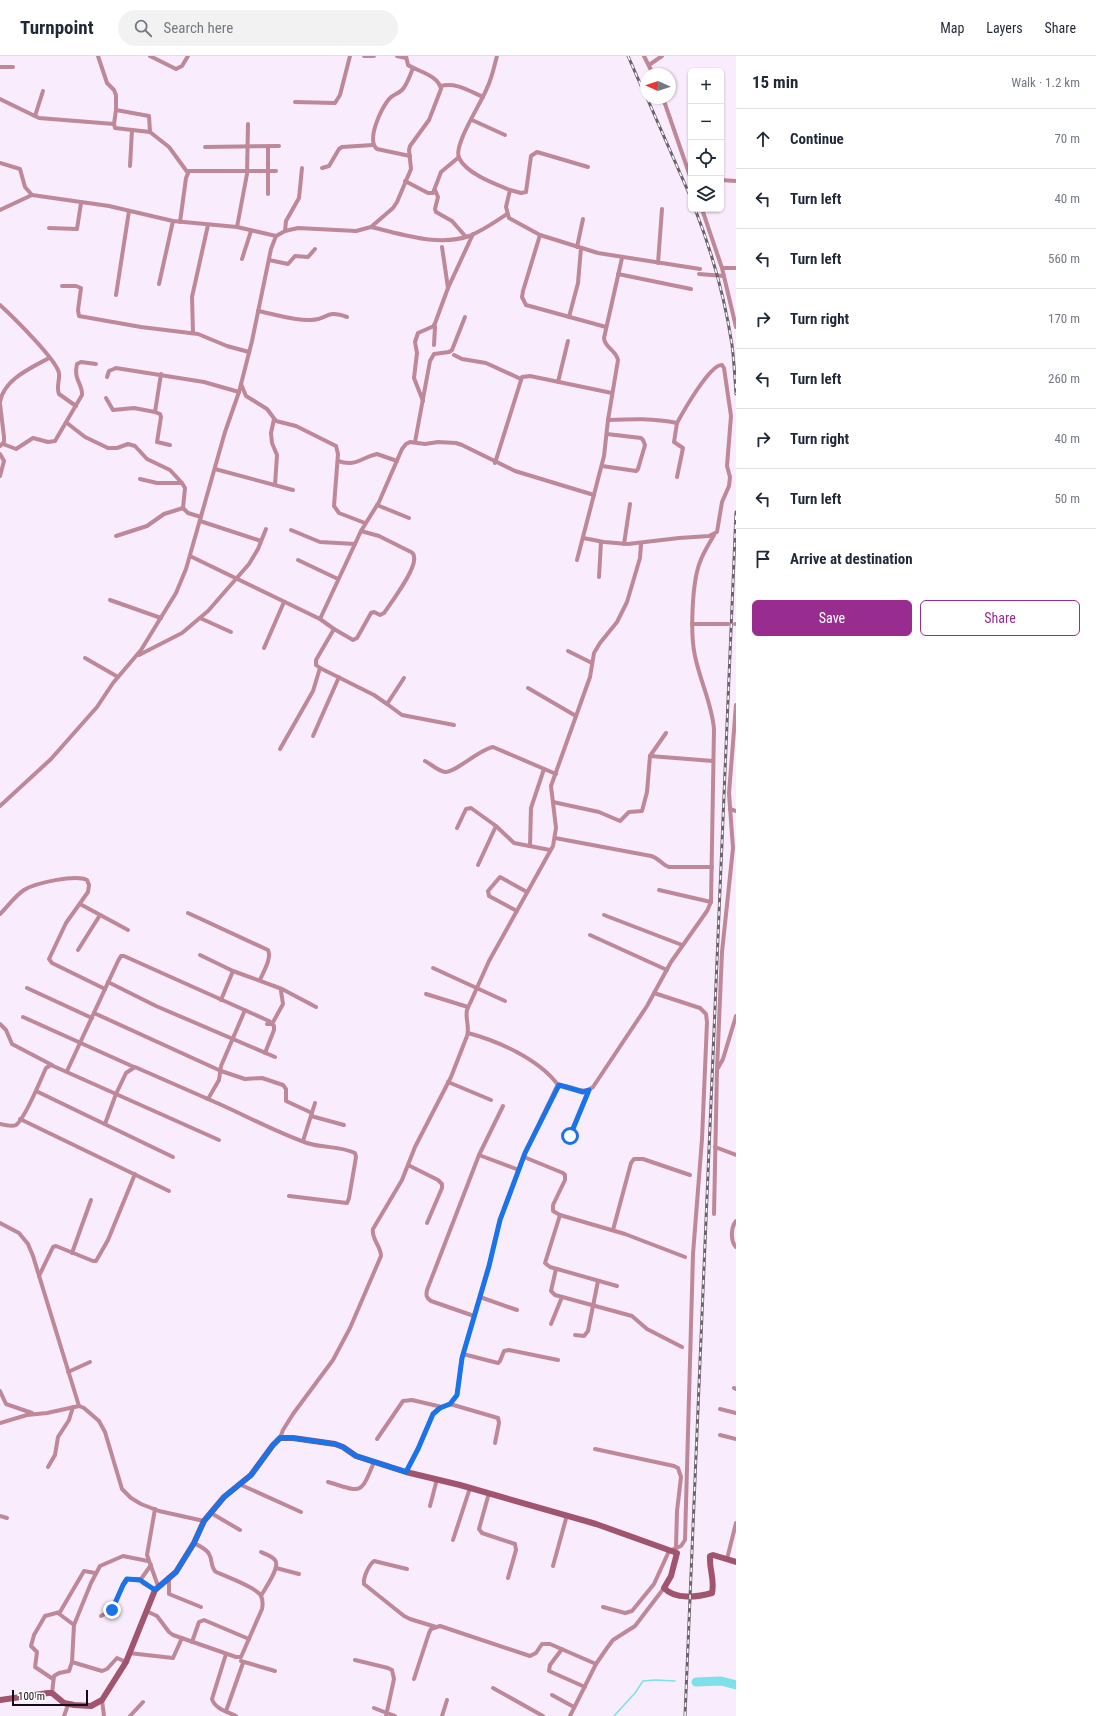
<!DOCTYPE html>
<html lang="en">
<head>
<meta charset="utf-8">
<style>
  :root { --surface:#fff; --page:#f2f2f3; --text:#1f2937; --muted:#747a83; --line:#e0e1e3; --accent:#982d8f }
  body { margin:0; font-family:"Roboto Condensed",sans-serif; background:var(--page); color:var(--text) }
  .controls { position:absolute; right:12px; top:12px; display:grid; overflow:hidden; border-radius:6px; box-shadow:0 1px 3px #0004 }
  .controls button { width:36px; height:36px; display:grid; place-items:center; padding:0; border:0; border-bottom:1px solid var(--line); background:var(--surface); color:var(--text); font:20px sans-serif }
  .compass { position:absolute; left:640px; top:12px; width:36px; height:36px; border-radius:50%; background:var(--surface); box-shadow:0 1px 3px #0004; rotate:273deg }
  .scale { position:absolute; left:12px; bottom:10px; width:76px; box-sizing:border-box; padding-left:4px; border:2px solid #140d16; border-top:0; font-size:11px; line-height:14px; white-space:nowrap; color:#140d16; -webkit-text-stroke:3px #fefefe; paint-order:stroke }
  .stop { position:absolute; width:12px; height:12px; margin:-9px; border:3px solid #1a73e8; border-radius:50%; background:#fff }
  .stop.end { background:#1a73e8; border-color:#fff; box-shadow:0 1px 4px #0008 }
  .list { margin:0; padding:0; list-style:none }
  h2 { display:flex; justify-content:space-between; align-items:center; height:52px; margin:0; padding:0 16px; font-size:17px }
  h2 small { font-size:13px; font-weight:400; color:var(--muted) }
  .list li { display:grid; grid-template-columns:26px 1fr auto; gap:12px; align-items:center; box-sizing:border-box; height:60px; padding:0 16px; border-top:1px solid var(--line) }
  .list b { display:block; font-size:15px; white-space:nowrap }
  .list em { font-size:13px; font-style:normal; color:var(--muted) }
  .actions { display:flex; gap:8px; padding:12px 16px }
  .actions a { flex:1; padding:9px 0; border:1px solid var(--accent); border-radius:6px; text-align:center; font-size:14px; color:var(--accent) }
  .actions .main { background:var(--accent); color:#fff }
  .icon { flex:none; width:22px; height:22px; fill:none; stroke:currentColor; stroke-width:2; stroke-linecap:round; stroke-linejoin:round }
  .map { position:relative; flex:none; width:736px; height:1660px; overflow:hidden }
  header { display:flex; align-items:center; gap:24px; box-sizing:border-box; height:56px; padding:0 20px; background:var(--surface); border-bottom:1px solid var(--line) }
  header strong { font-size:19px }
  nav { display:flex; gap:22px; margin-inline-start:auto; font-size:14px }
  .search { width:280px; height:36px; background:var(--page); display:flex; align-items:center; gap:10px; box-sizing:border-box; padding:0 14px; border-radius:22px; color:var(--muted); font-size:15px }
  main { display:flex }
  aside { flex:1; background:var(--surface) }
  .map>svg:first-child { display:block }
</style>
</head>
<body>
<header>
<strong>Turnpoint</strong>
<div class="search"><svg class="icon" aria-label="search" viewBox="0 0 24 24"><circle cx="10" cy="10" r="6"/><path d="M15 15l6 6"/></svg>Search here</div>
<nav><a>Map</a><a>Layers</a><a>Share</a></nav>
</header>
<main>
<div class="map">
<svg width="736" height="1660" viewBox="0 0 736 1660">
  <rect width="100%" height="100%" fill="#f9ecfc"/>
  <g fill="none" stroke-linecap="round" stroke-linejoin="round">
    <polyline stroke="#7ce1e9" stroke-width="1.5" points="614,1660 635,1637 643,1625 655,1624 675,1625"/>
    <polyline stroke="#7ce1e9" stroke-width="9" points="696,1626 721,1625 736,1629"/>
    <g stroke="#be8898" stroke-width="4">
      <polyline points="98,0 107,27 114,34 116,39 116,54 149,60 150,76 169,91 188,117"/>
      <polyline points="150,0 176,13 182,10 188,0"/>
      <polyline points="364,0 374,0"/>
      <polyline points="397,0 406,2"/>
      <path d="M497,0c-3,11 -5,22 -10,32 -5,14 -34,57 -28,70 8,16 36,26 51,32l-4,17 3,11 31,17 58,18 102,16"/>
      <polyline points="644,0 653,18"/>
      <polyline points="649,9 662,0"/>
      <polyline points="0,11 13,11"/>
      <path d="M441,30c15,-4 28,5 42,11"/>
      <polyline points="663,42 691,123"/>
      <polyline points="0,43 39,62 114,68"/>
      <polyline points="295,46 335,47 340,39 350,0"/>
      <polyline points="116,54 114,68 115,72 150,76"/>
      <polyline points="35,60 43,35"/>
      <polyline points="472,64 505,79"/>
      <polyline points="205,91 279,90"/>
      <path d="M410,100l-33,-7c-11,-9 4,-40 12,-50 3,-4 9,-5 13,-9 5,-5 8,-15 11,-22"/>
      <polyline points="0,107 20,113 25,131 32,139 109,150 173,165 237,171 276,180 271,193 252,285 239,336 225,376 186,513 176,537 141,594 113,627 97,651 51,703 0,750"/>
      <polyline points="130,110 132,74"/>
      <polyline points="322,112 329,110 339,93 342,91 373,89"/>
      <polyline points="721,124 736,125"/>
      <polyline points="405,125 428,137 433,137 441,116 459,101"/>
      <polyline points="435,134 438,141 435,153 436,156 452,165 466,181"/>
      <polyline points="510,134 521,137 526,136 531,100 537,96 588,111"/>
      <polyline points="268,138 268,90"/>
      <polyline points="702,153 722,212 736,212"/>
      <polyline points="0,154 32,139"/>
      <polyline points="180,166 186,122 189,115 276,115"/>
      <polyline points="237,171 247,118 248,68"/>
      <path d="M371,171c31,7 67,20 98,9 13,-5 26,-14 38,-22"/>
      <polyline points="49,172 77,173 81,147"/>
      <polyline points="285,175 286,165 299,142 302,112"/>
      <polyline points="540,179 523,235 522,241 526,249 606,271"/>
      <path d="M276,180l9,-5 13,-3 58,3 15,-4 22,-19 4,-6 14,-33 -2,-19 1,-4 19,-26 12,-31c-3,-14 -22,-17 -33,-24l-2,-9"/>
      <polyline points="442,191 448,232"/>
      <polyline points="577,191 583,163"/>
      <polyline points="242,203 251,175"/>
      <polyline points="269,204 288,208 295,200 308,201 315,193"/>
      <polyline points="658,207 662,153"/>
      <polyline points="722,212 736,271"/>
      <polyline points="618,218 691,233"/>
      <polyline points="699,218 724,220"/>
      <polyline points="159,228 173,165"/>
      <polyline points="62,230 76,230 81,232 78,254 79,260 141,271 198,278 227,290 249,296"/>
      <polyline points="116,239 129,155"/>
      <path d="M0,249c12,11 56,54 59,68 1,7 -3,14 0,21l17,12"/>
      <path d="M258,255c17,3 36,10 53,9 18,0 13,-11 36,-3"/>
      <polyline points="569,261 578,227 581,192"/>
      <polyline points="193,277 192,241 208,169"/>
      <polyline points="434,289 435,271 434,269"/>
      <polyline points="454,299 462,303 486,307 521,323"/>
      <polyline points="161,318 155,356 160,358 161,361 157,386 170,389"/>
      <polyline points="107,321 109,315 116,312 204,326 239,336"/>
      <polyline points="558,326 568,285"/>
      <polyline points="241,328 246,340 267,353 276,365 296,370 336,390 338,398 334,450 339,457 365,467"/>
      <polyline points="106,342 113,354 134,352 155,356"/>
      <polyline points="423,345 414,322 417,297 415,286 418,277 434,270 448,232 473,178"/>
      <path d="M0,346c4,-23 31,-34 49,-44"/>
      <polyline points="0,348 4,381 4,386 0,390"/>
      <polyline points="274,363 271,377 272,387 277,399 275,429"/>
      <polyline points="67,367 85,381 108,392 117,392 128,388 135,390 147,403 170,414 182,427"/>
      <polyline points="415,386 430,305 434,298 449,296 452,294 465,261"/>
      <path d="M3,388l13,5 17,-11 15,4 7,-1 27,-46c1,-11 -9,-15 -5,-31l4,-2 15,2"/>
      <polyline points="0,398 4,405 0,420"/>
      <path d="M338,405c18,6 22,-3 39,-7l20,7"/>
      <polyline points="495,407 522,321 530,320 612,337"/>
      <polyline points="602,410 636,415 638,413 645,389 643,384 641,382 607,378"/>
      <polyline points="215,413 293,434"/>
      <polyline points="677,421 683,392 674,386 677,367"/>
      <polyline points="140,423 157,427 182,427 185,432 183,452 188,457 201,461"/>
      <polyline points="377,449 409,462"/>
      <polyline points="200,465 261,485"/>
      <polyline points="291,474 320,486 355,488"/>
      <polyline points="116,480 147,470 164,458 183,452"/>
      <path d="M583,482l21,4 24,2 51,-6 30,-2 8,-4 5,-30 7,-16 1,-9 -3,-11 4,-50 -7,-48 -2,-3c-12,-1 -39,47 -45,58 -23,-5 -46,-4 -69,-3"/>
      <polyline points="624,488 630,448"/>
      <polyline points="190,500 320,563 361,475 379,446 402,393 406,388 410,386 425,388 438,386 456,387 462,389 515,415 594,439"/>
      <polyline points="298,504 338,523"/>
      <path d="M577,504l27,-104 4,-36 10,-60c-2,-10 -14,-13 -14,-22l18,-80"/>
      <polyline points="599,521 601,486"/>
      <polyline points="110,544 161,562"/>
      <polyline points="200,562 231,576"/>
      <polyline points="320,563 334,573 316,604 316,609 320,612 374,639 387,648 404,622"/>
      <polyline points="692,568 728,568"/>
      <polyline points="735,568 736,568"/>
      <path d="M334,573l19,11 4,-2 14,-25 3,-1 6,3 4,-2c7,-10 33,-45 30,-56 0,-3 -1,-4 -3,-5l-32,-16 -18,-5"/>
      <polyline points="264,592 284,546"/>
      <polyline points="568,595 592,607"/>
      <polyline points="139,599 182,577 208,555 249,508 258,493 266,473"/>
      <polyline points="85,602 118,621"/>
      <polyline points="528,632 576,660"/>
      <polyline points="387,648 402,659 454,669"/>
      <polyline points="313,680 339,621"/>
      <polyline points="280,693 313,635 320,612"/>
      <polyline points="650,700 713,705"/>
      <path d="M425,705c6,3 13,10 20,11 10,1 33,-22 48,-25l63,27"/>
      <polyline points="553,746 599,756 620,765 629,756 642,755 647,736 650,700 666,677"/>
      <polyline points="730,753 736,755"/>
      <polyline points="457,772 466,753 471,752 496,770 514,787 550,794"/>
      <path d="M555,782l96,18c8,2 11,9 18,11h43"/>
      <polyline points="530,790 531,752 544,713"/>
      <polyline points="478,809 496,770"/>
      <polyline points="659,834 711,846"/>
      <polyline points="80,848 128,874"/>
      <polyline points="517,855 489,840 488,835 500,821 527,836"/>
      <path d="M188,857l80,37c4,9 -5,22 -8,30"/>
      <path d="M0,858c8,-8 15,-18 24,-24 11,-7 52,-16 63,-10l2,5 -1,7 -22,31 -17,36 3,4 53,26"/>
      <polyline points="604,859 682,889"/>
      <polyline points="590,879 667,914"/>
      <polyline points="78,894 100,859"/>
      <polyline points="200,899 233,915"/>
      <polyline points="433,912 505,945"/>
      <polyline points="108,926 156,950 275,1001"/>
      <polyline points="27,932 92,962"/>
      <polyline points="426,938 468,951"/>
      <polyline points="221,944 233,915 282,933 316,951"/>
      <polyline points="94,957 221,1015 245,1023 262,1022 283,1029 286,1033 286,1045 312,1057"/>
      <polyline points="23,961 134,1011"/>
      <polyline points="0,968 6,974 12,988 52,1009"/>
      <polyline points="267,968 272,968 283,948 281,935"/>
      <path d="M468,977c30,8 71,26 90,52"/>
      <polyline points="718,1012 723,1003 736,960"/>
      <polyline points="67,1015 118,905 121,900 124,900 269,965 274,970 274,974 265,997"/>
      <polyline points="448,1026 491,1044"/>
      <polyline points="36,1035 173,1101"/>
      <path d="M208,1043c33,14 65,32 99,44 15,5 34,3 48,10l1,4 -7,41 -2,5 -58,-7"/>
      <polyline points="503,1050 479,1099 519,1114"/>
      <polyline points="311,1060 344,1069"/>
      <polyline points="20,1063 169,1135"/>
      <path d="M0,1068c4,1 12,3 16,1 9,-6 25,-46 30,-57l5,-3 65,29 10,-21 9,-6 73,32 11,-19 2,-14 24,-56"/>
      <polyline points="105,1068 116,1038 219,1084"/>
      <polyline points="570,1080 589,1034"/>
      <polyline points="303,1085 315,1047"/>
      <polyline points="715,1091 736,1099"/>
      <polyline points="524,1101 563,1117 565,1119 565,1124 553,1149 553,1155 560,1159 545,1207 550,1211 617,1230"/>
      <polyline points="408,1109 438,1124 442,1128 442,1132 427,1167"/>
      <polyline points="714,1158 717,1013 722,896 733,792 729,737 736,649"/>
      <polyline points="560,1159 625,1178 685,1201"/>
      <path d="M736,1165c-5,6 -6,20 0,26"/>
      <polyline points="0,1167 19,1177 28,1188 33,1200 79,1350"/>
      <polyline points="613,1174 631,1107 634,1103 643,1103 690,1119"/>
      <polyline points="72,1197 91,1144"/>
      <polyline points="556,1213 551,1235 555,1239 632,1260 647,1273 682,1291"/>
      <polyline points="39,1220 53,1191 56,1190 93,1205 96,1205 108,1184 135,1118"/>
      <polyline points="480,1241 517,1254"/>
      <path d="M474,1260l-43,-15c-5,-3 -5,-6 -4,-11l52,-135"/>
      <polyline points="551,1268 562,1241"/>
      <polyline points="575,1279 584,1280 588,1275 598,1225"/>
      <polyline points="463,1298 498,1307 500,1305 504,1295 509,1294 558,1304"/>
      <polyline points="68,1316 90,1306"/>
      <polyline points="734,1332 736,1333"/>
      <polyline points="0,1335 6,1348 32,1357"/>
      <polyline points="450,1348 498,1362 499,1367 495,1387"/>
      <polyline points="720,1353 736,1357"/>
      <polyline points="0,1367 27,1359 47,1357 79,1350 84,1352 99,1365 105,1376 122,1433 131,1442 141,1448 159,1455 204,1465"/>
      <polyline points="720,1379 736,1383"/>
      <path d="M280,1382l3,-8 10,-16 40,-54 17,-32 31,-72c0,-10 -10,-17 -8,-27l29,-49 13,-33 36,-70 16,-41c3,-9 -2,-17 0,-26l22,-49 64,-115 3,-18 -5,-42 39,-109 4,-24 6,-10 17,-21 10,-20 13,-44 1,-14"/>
      <polyline points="377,1383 403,1345 412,1344 442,1351"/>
      <polyline points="595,1393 674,1410 678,1412 681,1421 677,1455 676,1492"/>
      <polyline points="48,1411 55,1399 58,1381 69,1364 73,1351"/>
      <path d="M406,1416l12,-23 15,-35 6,-6 11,-4 7,-9 5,-37 27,-92 11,-46 25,-67 32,-67c12,-4 24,11 36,1l54,-81 24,-44 36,-51 4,-9 3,-173c-2,-25 -14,-48 -19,-73 -5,-22 -3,-74 5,-94 3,-9 9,-18 14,-27"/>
      <path d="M328,1426c34,10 32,14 46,-20"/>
      <polyline points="239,1428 301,1456"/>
      <polyline points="489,1437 479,1473 482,1477 515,1488 516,1494 508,1522"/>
      <polyline points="430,1450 437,1423"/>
      <polyline points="155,1453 147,1499 158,1530"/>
      <polyline points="211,1457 240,1474"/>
      <polyline points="0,1460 7,1462"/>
      <polyline points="453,1484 470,1432"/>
      <path d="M261,1496c4,2 11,4 14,8 6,7 -10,28 -14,36"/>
      <polyline points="727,1503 736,1467"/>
      <polyline points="553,1510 567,1459"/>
      <polyline points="276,1512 299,1518"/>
      <path d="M407,1513l-33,-8c-5,4 -11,16 -10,23l40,32 6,3 26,8"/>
      <polyline points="140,1523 143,1527 155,1534"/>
      <polyline points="169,1523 169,1538 201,1551"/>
      <polyline points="603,1551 625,1557 632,1555 654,1528 669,1495 681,1490 685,1484 693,1198 702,1083 707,966 706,958 700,952 654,937"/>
      <path d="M146,1555l11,5 12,16 4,3 63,22h5l21,-48c1,-5 1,-9 -1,-13 -3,-8 -36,-20 -45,-24 -6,-5 -3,-12 -7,-18 -2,-5 -10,-8 -15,-11"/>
      <polyline points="58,1557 74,1569 72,1606"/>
      <polyline points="101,1560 112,1554 125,1525 127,1523 141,1523 151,1509"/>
      <polyline points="74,1569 91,1527 100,1510 123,1500 148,1505"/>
      <polyline points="192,1586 199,1566 204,1564 249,1583"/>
      <polyline points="562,1593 550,1609 549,1615 585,1631"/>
      <polyline points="129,1597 173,1602 182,1582"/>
      <path d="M226,1598l-14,45c3,10 16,13 24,17"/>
      <polyline points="355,1604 388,1612 392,1614 394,1623 386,1660"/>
      <polyline points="241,1605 275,1615"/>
      <polyline points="53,1623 35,1611 37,1596 31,1590 34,1579 45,1560 60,1556 84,1515 95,1517"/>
      <polyline points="414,1623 429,1577 431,1573 440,1570 530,1600 536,1597 542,1588 550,1588 596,1608"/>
      <polyline points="493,1632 543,1660"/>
      <polyline points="52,1637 54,1620 59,1617 69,1615 72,1606 102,1615 107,1613 117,1602 126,1606"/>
      <polyline points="552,1639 574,1651"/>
      <polyline points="102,1644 104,1660"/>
      <polyline points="374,1652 395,1660"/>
      <polyline points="226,1655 243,1607"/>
      <polyline points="64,1660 68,1649"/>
      <polyline points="130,1660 143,1646"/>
      <polyline points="442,1660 447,1644"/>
      <polyline points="570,1660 596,1608 607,1592 613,1584 635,1570 664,1532"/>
    </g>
    <path stroke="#a1546d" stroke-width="6" d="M0,1644l48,-7h4l12,10 10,2 17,1 11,-6 24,-38 29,-72 21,-18 18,-29 10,-22 20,-24 27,-22 22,-30 7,-7h13l42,6 8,3 13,9 50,16 54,13 136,39 81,29 -6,23 -7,12c11,12 34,9 48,5 3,-14 -3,-23 -2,-37l3,-1 23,7"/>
    <defs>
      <g id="rail">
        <polyline points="628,0 646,41"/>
        <polyline points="647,42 691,142"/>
        <path d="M695,153c17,43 30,90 37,136 2,16 3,33 4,49"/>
        <polyline points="685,1660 736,456"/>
      </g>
    </defs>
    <use href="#rail" stroke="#6c626e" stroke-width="3"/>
    <use href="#rail" stroke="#fefefe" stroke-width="1.5" stroke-dasharray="4.5" stroke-linecap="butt"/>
  </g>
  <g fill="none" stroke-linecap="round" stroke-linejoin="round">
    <polyline stroke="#1a73e8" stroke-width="5" points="112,1554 123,1529 127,1523 140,1524 155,1534 176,1516 194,1487 204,1465 224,1441 251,1419 273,1389 280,1382 293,1382 335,1388 343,1391 356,1400 406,1416 418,1393 433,1358 440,1352 450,1348 457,1339 462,1302 489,1210 500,1164 525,1097 559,1029 583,1036 589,1034 570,1080"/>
  </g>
</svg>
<div class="controls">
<button>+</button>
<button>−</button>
<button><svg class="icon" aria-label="locate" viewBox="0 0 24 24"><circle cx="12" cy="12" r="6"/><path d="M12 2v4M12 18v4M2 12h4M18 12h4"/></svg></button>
<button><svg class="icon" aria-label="layers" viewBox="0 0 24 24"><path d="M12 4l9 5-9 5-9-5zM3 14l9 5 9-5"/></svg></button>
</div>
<svg class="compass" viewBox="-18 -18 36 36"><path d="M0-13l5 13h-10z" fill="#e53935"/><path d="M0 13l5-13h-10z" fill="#747a83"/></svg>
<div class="scale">100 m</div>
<div class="stop" style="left:570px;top:1080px"></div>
<div class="stop end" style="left:112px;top:1554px"></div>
</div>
<aside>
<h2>15 min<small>Walk · 1.2 km</small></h2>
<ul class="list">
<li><svg class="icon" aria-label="ahead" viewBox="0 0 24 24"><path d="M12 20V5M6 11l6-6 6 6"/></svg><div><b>Continue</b></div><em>70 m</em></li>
<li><svg class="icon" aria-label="left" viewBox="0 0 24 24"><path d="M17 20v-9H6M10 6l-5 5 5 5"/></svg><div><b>Turn left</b></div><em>40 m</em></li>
<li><svg class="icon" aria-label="left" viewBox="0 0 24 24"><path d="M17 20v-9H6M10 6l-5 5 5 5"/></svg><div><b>Turn left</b></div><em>560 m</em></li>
<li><svg class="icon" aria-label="right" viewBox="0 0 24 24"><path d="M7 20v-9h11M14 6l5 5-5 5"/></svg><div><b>Turn right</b></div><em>170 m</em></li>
<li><svg class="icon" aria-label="left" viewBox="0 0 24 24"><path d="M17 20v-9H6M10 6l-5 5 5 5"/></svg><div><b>Turn left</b></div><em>260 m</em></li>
<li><svg class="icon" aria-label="right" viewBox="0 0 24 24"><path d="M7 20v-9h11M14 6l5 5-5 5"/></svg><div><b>Turn right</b></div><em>40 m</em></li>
<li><svg class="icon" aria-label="left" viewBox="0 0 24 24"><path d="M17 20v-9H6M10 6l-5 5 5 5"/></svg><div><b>Turn left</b></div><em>50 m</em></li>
<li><svg class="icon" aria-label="arrive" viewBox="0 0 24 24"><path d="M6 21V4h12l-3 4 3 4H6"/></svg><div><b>Arrive at destination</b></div></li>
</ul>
<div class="actions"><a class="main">Save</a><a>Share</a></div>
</aside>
</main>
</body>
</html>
